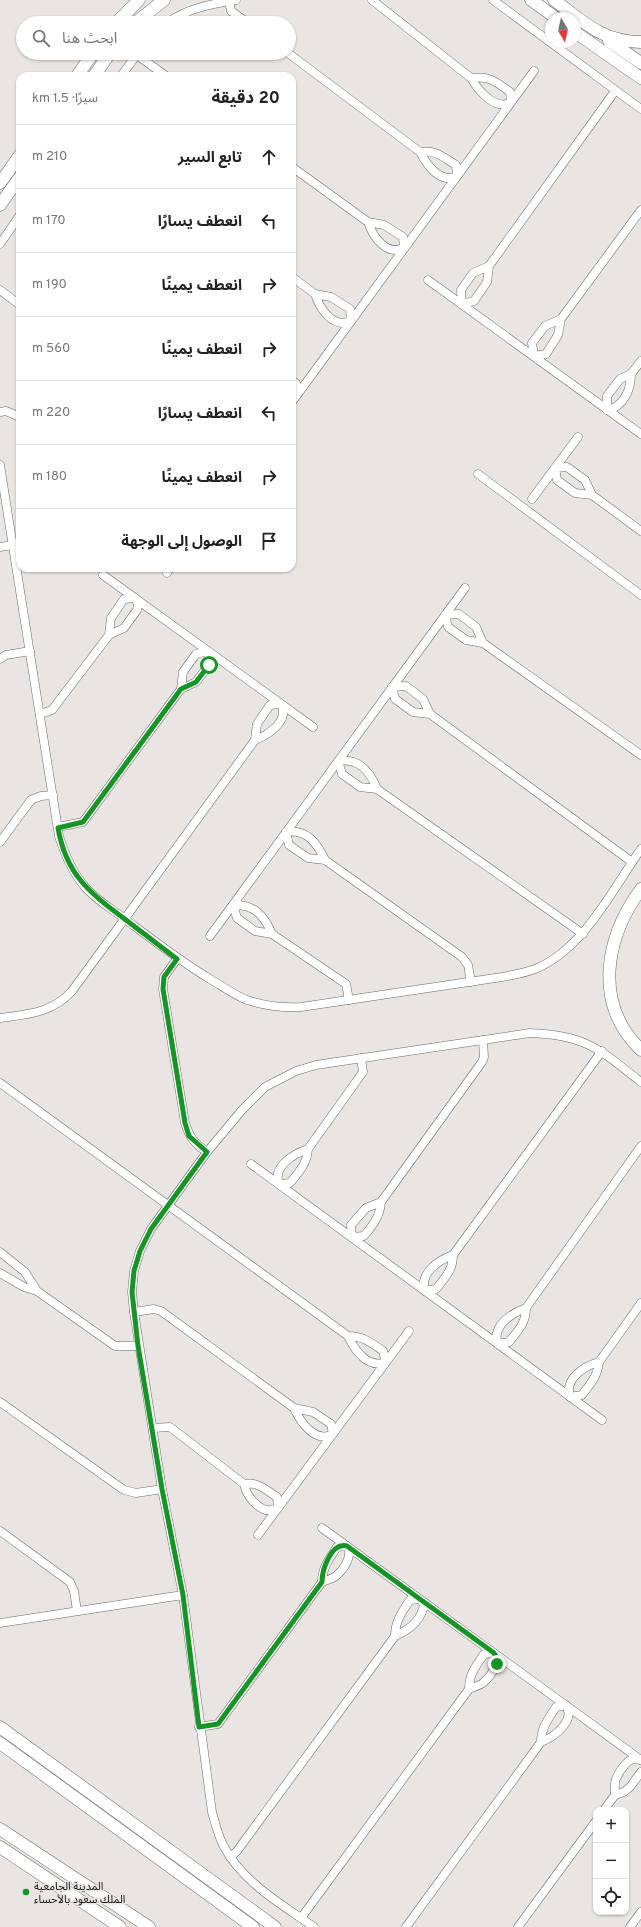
<!DOCTYPE html>
<html lang="ar">
<head>
<meta charset="utf-8">
<style>
  :root { --surface:#fff; --page:#f2f2f2; --text:#222; --muted:#767676; --line:#e0e0e0 }
  body { margin:0; font-family:Overpass,"Noto Sans Arabic",sans-serif; background:var(--page); color:var(--text); direction:rtl }
  .controls { position:absolute; right:12px; bottom:12px; display:grid; overflow:hidden; border-radius:8px; box-shadow:0 1px 3px #0004 }
  .controls button { width:36px; height:36px; display:grid; place-items:center; padding:0; border:0; border-bottom:1px solid var(--line); background:var(--surface); color:var(--text); font:20px sans-serif }
  .compass { position:absolute; left:545px; top:12px; width:36px; height:36px; border-radius:50%; background:var(--surface); box-shadow:0 1px 3px #0004; rotate:171deg }
  .stop { position:absolute; width:12px; height:12px; margin:-9px; border:3px solid #169526; border-radius:50%; background:#fff }
  .stop.end { background:#169526; border-color:#fff; box-shadow:0 1px 4px #0008 }
  .list { margin:0; padding:0; list-style:none }
  h2 { display:flex; justify-content:space-between; align-items:center; height:52px; margin:0; padding:0 16px; font-size:17px }
  h2 small { font-size:13px; font-weight:400; color:var(--muted) }
  .list li { display:grid; grid-template-columns:26px 1fr auto; gap:12px; align-items:center; box-sizing:border-box; height:64px; padding:0 16px; border-top:1px solid var(--line) }
  .list b { display:block; font-size:15px; white-space:nowrap }
  .list em { font-size:13px; font-style:normal; color:var(--muted) }
  .icon { flex:none; width:22px; height:22px; fill:none; stroke:currentColor; stroke-width:2; stroke-linecap:round; stroke-linejoin:round }
  .map { position:relative; flex:none; width:641px; height:1927px; overflow:hidden; direction:ltr }
  .search { position:absolute; background:var(--surface); box-shadow:0 1px 3px #0004; left:16px; top:16px; width:280px; height:44px; display:flex; align-items:center; gap:10px; box-sizing:border-box; padding:0 14px; border-radius:22px; color:var(--muted); font-size:15px }
  .panel { position:absolute; background:var(--surface); box-shadow:0 1px 3px #0004; left:16px; top:72px; width:280px; height:500px; border-radius:12px; direction:rtl }
  .map>svg:first-child { display:block }
</style>
</head>
<body>
<div class="map">
<svg width="641" height="1927" viewBox="0 0 641 1927">
  <rect width="100%" height="100%" fill="#e9e5e2"/>
  <g fill="none" stroke-linecap="round" stroke-linejoin="round">
    <defs>
      <g id="street">
        <path d="M372,0l99,78c7,12 25,34 40,24l-1,-10c-15,-11 -20,-16 -39,-14"/>
        <polyline points="493,0 641,109"/>
        <polyline points="229,1 231,11 248,23"/>
        <path d="M167,23c21,-15 44,-19 69,-23"/>
        <path d="M288,53l132,99c7,13 20,32 37,24l-1,-11c-13,-8 -21,-16 -36,-13"/>
        <polyline points="137,55 166,76"/>
        <polyline points="121,76 138,53"/>
        <path d="M292,167l76,55 16,3 19,12 1,11c-18,8 -31,-11 -36,-26"/>
        <polyline points="0,244 20,215"/>
        <polyline points="489,266 487,282 474,301 462,304 461,290 473,273 489,266 615,91"/>
        <path d="M292,277l23,17 16,3 19,12 1,12c-18,8 -31,-12 -36,-27"/>
        <polyline points="428,280 641,434"/>
        <polyline points="0,290 20,305"/>
        <polyline points="561,319 558,335 546,354 534,356 532,343 545,326 561,319 641,210"/>
        <path d="M631,374c0,15 -7,33 -24,36v-14l13,-17 11,-5 10,-13"/>
        <polyline points="292,381 296,383 298,389 296,395"/>
        <polyline points="292,402 534,71"/>
        <polyline points="0,412 6,411 20,417"/>
        <path d="M0,465l59,371c6,19 13,36 26,51 11,13 27,22 40,32 28,21 55,42 85,60 12,7 24,16 37,21 18,6 35,8 54,7l201,-30c11,-2 23,-4 33,-8 49,-20 77,-79 106,-120"/>
        <polyline points="478,474 641,595"/>
        <polyline points="592,495 575,493 557,480 555,468 567,467 585,480 592,495 641,531"/>
        <polyline points="532,499 578,437"/>
        <polyline points="0,547 12,545"/>
        <polyline points="167,573 170,568"/>
        <polyline points="103,575 313,727"/>
        <polyline points="483,643 466,640 448,627 445,615 459,614 476,627 483,643 641,755"/>
        <polyline points="0,659 6,655 30,651"/>
        <polyline points="40,714 52,710 109,635 124,628 137,610 138,604 135,598 124,599 111,618 109,635"/>
        <polyline points="430,714 413,712 395,699 392,687 406,686 423,699 430,714 632,862"/>
        <path d="M377,789l-17,-2 -18,-13 -4,-13c21,-3 32,10 39,28l206,145"/>
        <polyline points="58,827 83,822 181,689 196,682 209,665 208,651 196,654 183,672 181,689"/>
        <polyline points="0,842 31,800 41,796 53,795"/>
        <path d="M325,860l-17,-2 -19,-13 -3,-13c21,-3 31,11 39,28l137,97 6,8 3,17"/>
        <path d="M272,934c-8,-19 -18,-30 -39,-29l4,13 18,13 17,3 74,50 3,16"/>
        <polyline points="210,936 465,588"/>
        <path d="M177,959l-13,18 -1,12 22,134c5,15 9,20 22,29"/>
        <path d="M0,1018c29,-4 52,-5 72,-27l183,-251c13,-5 35,-19 26,-36l-11,1 -13,19 -2,16"/>
        <path d="M0,1083l348,253c7,15 20,33 38,26l-3,-11c-11,-8 -20,-15 -35,-15"/>
        <path d="M308,1149c-15,5 -36,18 -29,35l11,-1c9,-11 17,-19 18,-34l55,-77 -2,-14"/>
        <polyline points="251,1164 602,1420"/>
        <path d="M381,1202l-15,6 -15,17 1,12 12,-1c9,-11 16,-19 17,-34l101,-140 2,-5 -1,-17"/>
        <polyline points="0,1252 25,1272 37,1291 115,1346 138,1346"/>
        <path d="M453,1255c-14,5 -34,18 -28,36l11,-2c9,-11 17,-19 17,-34l149,-204"/>
        <polyline points="0,1273 24,1287 37,1291"/>
        <path d="M526,1308c-14,5 -35,18 -28,36l11,-2c9,-11 17,-19 17,-34l115,-162"/>
        <path d="M134,1312l20,-3 7,2 133,97c6,14 22,36 39,26l-2,-10 -18,-12 -19,-4"/>
        <path d="M599,1362c-15,4 -35,17 -29,35l12,-2c8,-11 16,-19 17,-33l42,-59"/>
        <polyline points="0,1402 124,1490 136,1493 162,1489"/>
        <path d="M153,1428l17,-1 74,57c3,14 19,33 34,24l-1,-11c-11,-7 -20,-16 -33,-13"/>
        <polyline points="322,1528 641,1760"/>
        <polyline points="0,1531 70,1582 74,1591 77,1611"/>
        <polyline points="258,1535 409,1331"/>
        <polyline points="0,1623 183,1595"/>
        <path d="M199,1727l19,-3 104,-142c5,-2 11,-3 15,-7 8,-7 16,-20 10,-29l-10,1c-8,12 -15,21 -15,35"/>
        <path d="M615,1795c0,-6 -1,-11 1,-16 4,-9 14,-25 24,-19"/>
        <polyline points="604,1810 615,1795 624,1792 630,1787 641,1772"/>
        <path d="M230,1857l7,-6 158,-215c14,-6 27,-16 29,-32l-4,-5 -10,1c-8,12 -15,21 -15,36"/>
        <path d="M301,1918l168,-229c5,-2 12,-4 15,-7 8,-7 16,-20 10,-29l-10,1c-8,12 -15,20 -15,35"/>
        <path d="M314,1927c-33,-23 -72,-45 -91,-82 -5,-10 -8,-22 -11,-33l-29,-217 -21,-106 -28,-177 -2,-20 2,-21 6,-20 11,-22 56,-77 35,-42 23,-23 31,-16 20,-6 214,-32c56,2 69,16 111,49"/>
        <path d="M406,1927l135,-185c13,-5 35,-21 25,-37l-10,2c-8,12 -15,21 -15,35"/>
        <polyline points="518,1927 596,1821"/>
        <polyline points="630,1927 641,1912"/>
      </g>
      <g id="secondary">
        <polyline points="531,0 556,18"/>
        <path d="M554,0c30,22 48,42 87,42"/>
        <polyline points="116,23 139,0"/>
        <polyline points="135,23 164,0"/>
        <polyline points="575,32 641,78"/>
        <polyline points="609,41 641,63"/>
        <polyline points="77,76 93,53"/>
        <polyline points="94,76 110,53"/>
        <polyline points="0,183 20,155"/>
        <polyline points="0,205 20,177"/>
        <path d="M641,889c-36,49 -48,115 0,161"/>
        <polyline points="0,1727 275,1927"/>
        <polyline points="0,1743 253,1927"/>
        <polyline points="0,1829 149,1927"/>
        <polyline points="0,1847 120,1927"/>
      </g>
    </defs>
    <use href="#street" stroke="#6c6866" stroke-width="9"/>
    <use href="#secondary" stroke="#6c6866" stroke-width="13"/>
    <use href="#street" stroke="#fff" stroke-width="8"/>
    <use href="#secondary" stroke="#fff" stroke-width="12"/>
  </g>
  <g fill="none" stroke-linecap="round" stroke-linejoin="round">
    <path stroke="#169526" stroke-width="5" d="M209,665l-13,17 -15,7 -98,133 -25,6c8,47 32,65 68,92 17,13 34,26 51,39l-13,18 -1,12 22,134 4,13 18,16 -56,77 -11,22 -6,20 -2,21 6,54 24,143 21,106 16,132 19,-3 104,-142c0,-12 9,-40 25,-36l147,107 3,5v6"/>
  </g>
  <circle fill="#169526" stroke="#e9e5e2" stroke-width="1.5" cx="26" cy="1892" r="4"/>
  <g text-anchor="middle" stroke-width="3" stroke-linejoin="round" paint-order="stroke">
    <g font-size="11" fill="#151413" stroke="#e9e5e2" text-anchor="start">
      <text x="34" y="1890">المدينة الجامعية<tspan x="34" dy="13">الملك سعود بالأحساء</tspan></text>
    </g>
  </g>
</svg>
<div class="controls">
<button>+</button>
<button>−</button>
<button><svg class="icon" aria-label="locate" viewBox="0 0 24 24"><circle cx="12" cy="12" r="6"/><path d="M12 2v4M12 18v4M2 12h4M18 12h4"/></svg></button>
</div>
<svg class="compass" viewBox="-18 -18 36 36"><path d="M0-13l5 13h-10z" fill="#e53935"/><path d="M0 13l5-13h-10z" fill="#767676"/></svg>
<div class="stop" style="left:209px;top:665px"></div>
<div class="stop end" style="left:497px;top:1664px"></div>
<div class="search"><svg class="icon" aria-label="search" viewBox="0 0 24 24"><circle cx="10" cy="10" r="6"/><path d="M15 15l6 6"/></svg>ابحث هنا</div>
<section class="panel">
<h2>20 دقيقة<small>سيرًا · 1.5 km</small></h2>
<ul class="list">
<li><svg class="icon" aria-label="ahead" viewBox="0 0 24 24"><path d="M12 20V5M6 11l6-6 6 6"/></svg><div><b>تابع السير</b></div><em>210 m</em></li>
<li><svg class="icon" aria-label="left" viewBox="0 0 24 24"><path d="M17 20v-9H6M10 6l-5 5 5 5"/></svg><div><b>انعطف يسارًا</b></div><em>170 m</em></li>
<li><svg class="icon" aria-label="right" viewBox="0 0 24 24"><path d="M7 20v-9h11M14 6l5 5-5 5"/></svg><div><b>انعطف يمينًا</b></div><em>190 m</em></li>
<li><svg class="icon" aria-label="right" viewBox="0 0 24 24"><path d="M7 20v-9h11M14 6l5 5-5 5"/></svg><div><b>انعطف يمينًا</b></div><em>560 m</em></li>
<li><svg class="icon" aria-label="left" viewBox="0 0 24 24"><path d="M17 20v-9H6M10 6l-5 5 5 5"/></svg><div><b>انعطف يسارًا</b></div><em>220 m</em></li>
<li><svg class="icon" aria-label="right" viewBox="0 0 24 24"><path d="M7 20v-9h11M14 6l5 5-5 5"/></svg><div><b>انعطف يمينًا</b></div><em>180 m</em></li>
<li><svg class="icon" aria-label="arrive" viewBox="0 0 24 24"><path d="M6 21V4h12l-3 4 3 4H6"/></svg><div><b>الوصول إلى الوجهة</b></div></li>
</ul>
</section>
</div>
</body>
</html>
